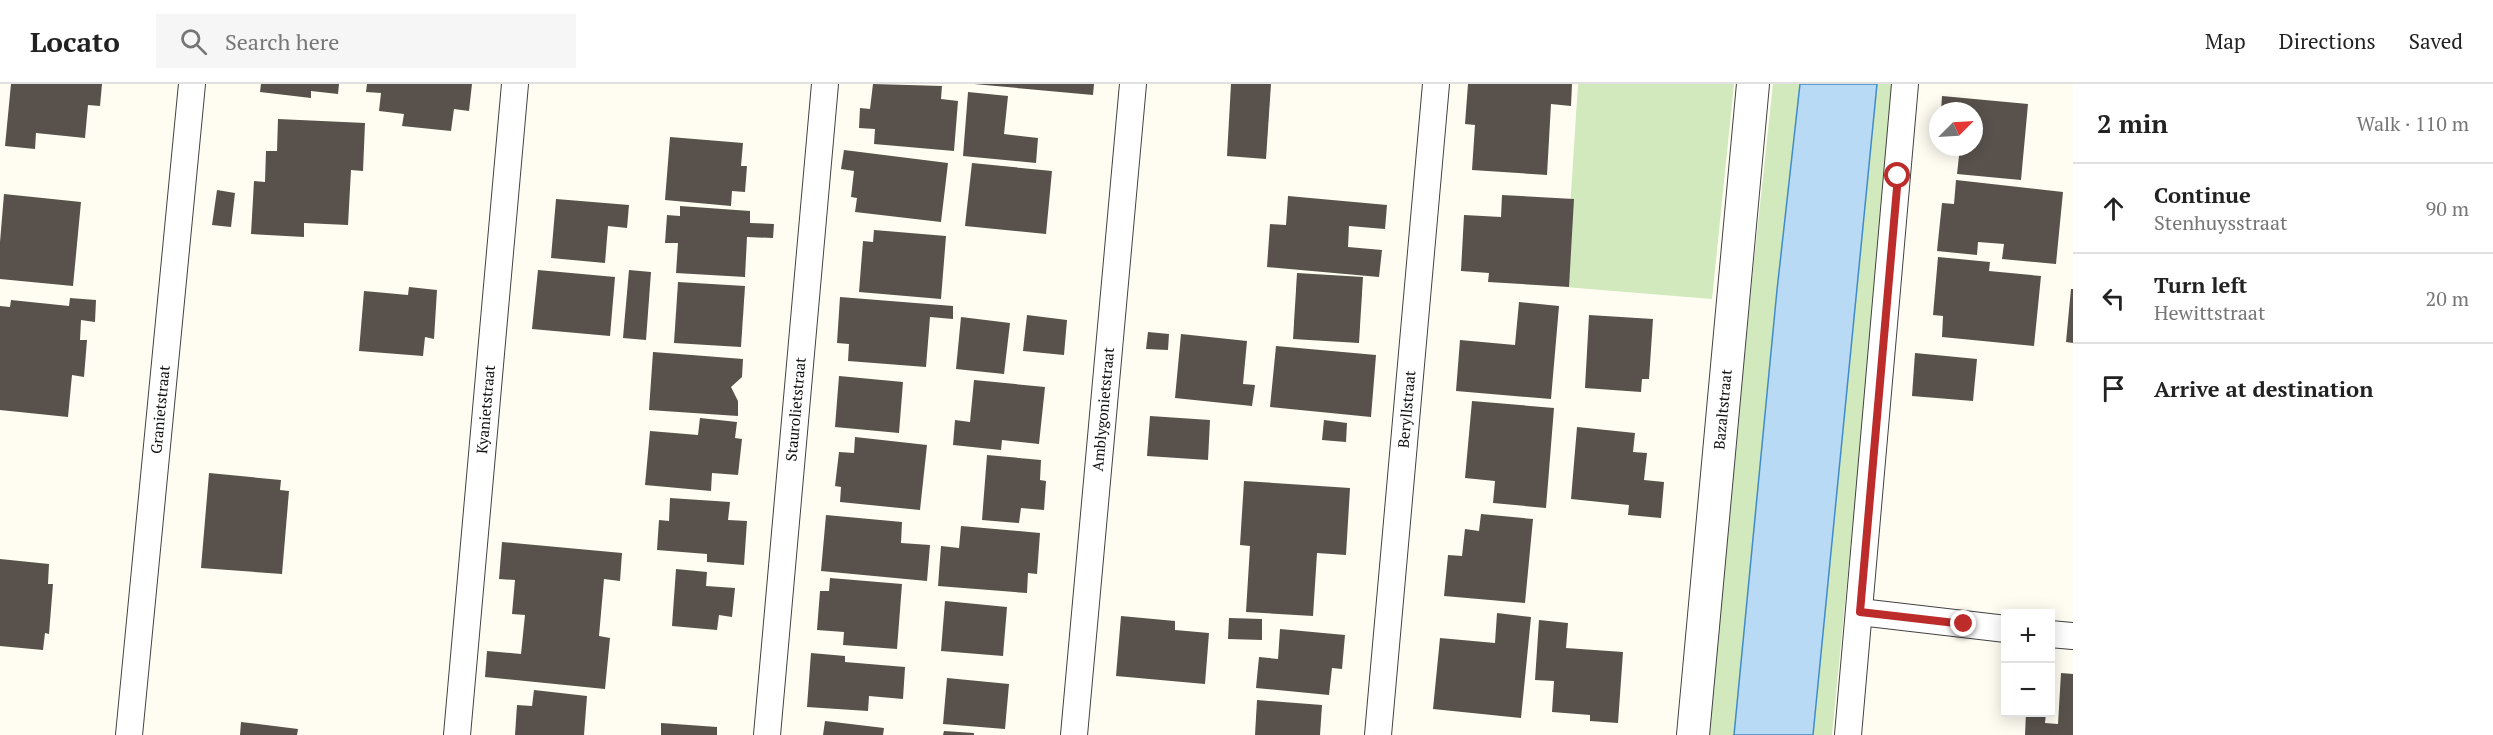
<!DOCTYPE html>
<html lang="en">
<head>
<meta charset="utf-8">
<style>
  :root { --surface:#fff; --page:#f6f6f6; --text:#222; --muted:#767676; --line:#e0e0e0 }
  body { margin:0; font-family:"PT Serif",serif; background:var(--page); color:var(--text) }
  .controls { position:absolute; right:18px; bottom:18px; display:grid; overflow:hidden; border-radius:0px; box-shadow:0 3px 15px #0003 }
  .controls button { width:54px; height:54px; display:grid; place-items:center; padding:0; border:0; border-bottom:2px solid var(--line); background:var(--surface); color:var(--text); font:30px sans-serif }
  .compass { position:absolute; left:1929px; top:18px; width:54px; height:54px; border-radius:50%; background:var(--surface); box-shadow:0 3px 15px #0003; rotate:66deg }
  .stop { position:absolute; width:18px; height:18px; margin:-14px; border:4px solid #bc2c2b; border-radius:50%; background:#fff }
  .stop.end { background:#bc2c2b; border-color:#fff; box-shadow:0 2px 6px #0008 }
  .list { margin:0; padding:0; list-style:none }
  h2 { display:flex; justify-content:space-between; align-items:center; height:78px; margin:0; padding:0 24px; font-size:26px }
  h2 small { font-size:20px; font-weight:400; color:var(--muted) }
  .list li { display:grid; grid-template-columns:39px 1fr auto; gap:18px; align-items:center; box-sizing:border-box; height:90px; padding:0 24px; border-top:2px solid var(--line) }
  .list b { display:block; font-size:22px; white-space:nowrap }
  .list p { margin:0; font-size:20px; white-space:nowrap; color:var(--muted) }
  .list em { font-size:20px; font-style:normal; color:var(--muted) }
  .icon { flex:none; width:33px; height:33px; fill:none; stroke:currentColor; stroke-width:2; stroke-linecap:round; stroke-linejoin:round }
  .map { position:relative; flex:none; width:2073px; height:651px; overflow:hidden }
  header { display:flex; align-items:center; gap:36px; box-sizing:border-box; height:84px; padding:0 30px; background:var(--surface); border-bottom:2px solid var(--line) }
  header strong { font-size:28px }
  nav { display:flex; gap:33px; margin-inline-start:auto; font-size:21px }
  .search { width:420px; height:54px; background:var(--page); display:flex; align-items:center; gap:15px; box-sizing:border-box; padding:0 21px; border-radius:0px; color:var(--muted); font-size:22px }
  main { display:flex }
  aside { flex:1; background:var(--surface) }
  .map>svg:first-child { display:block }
</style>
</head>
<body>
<header>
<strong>Locato</strong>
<div class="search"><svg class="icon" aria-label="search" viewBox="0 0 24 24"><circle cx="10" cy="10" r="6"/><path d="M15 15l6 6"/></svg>Search here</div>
<nav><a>Map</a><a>Directions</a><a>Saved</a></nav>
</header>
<main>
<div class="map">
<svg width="2073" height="651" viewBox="0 0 2073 651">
  <rect width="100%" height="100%" fill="#fffdf2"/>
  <g fill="#d1e9bc">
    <polygon points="1578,0 1734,0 1712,215 1565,203"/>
    <polygon points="1773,0 1800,0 1777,206 1734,651 1709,651 1751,205"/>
    <polygon points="1877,0 1896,0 1832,651 1813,651"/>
  </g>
  <polygon fill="#b8daf4" stroke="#418bc9" stroke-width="1.5" points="1800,0 1877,0 1813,651 1734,651 1777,206"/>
  <g fill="#58514c">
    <polygon points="11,0 102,0 100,22 88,21 85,54 36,49 35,65 5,62"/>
    <polygon points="261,0 339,0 338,10 311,7 311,14 260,8"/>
    <polygon points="367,0 472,0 469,27 454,25 451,47 402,42 404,30 379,27 381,9 366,8"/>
    <polygon points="873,0 942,2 941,15 958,17 954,67 874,60 875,45 859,44 860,24 870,25"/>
    <polygon points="974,0 1094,0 1093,11"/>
    <polygon points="1231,0 1271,0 1266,75 1227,72"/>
    <polygon points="1468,0 1572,0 1571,22 1551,20 1547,91 1472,86 1475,41 1465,40"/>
    <polygon points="968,8 1008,12 1004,50 1038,54 1036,79 963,72"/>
    <polygon points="1942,12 2028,20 2021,96 1957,90 1960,63 1974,63 1974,27 1941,27"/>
    <polygon points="278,35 365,39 363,87 351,86 348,141 304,139 304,153 251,150 254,97 265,98 266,67 277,67"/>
    <polygon points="670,53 743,59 741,82 747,82 745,108 732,107 731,122 665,116"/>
    <polygon points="844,66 948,79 941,138 855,128 857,114 851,113 854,87 841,85"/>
    <polygon points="972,79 1052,87 1046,150 965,142"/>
    <polygon points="1956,96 2063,108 2056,180 2002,175 2004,160 1978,158 1977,171 1937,167 1942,119 1954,120"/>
    <polygon points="217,106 235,109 231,143 212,141"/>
    <polygon points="4,110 81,118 73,202 0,195 0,158"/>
    <polygon points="1502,111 1574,115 1569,203 1488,198 1489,189 1461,187 1464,131 1501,133"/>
    <polygon points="1288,112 1387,121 1385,145 1349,142 1348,163 1382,166 1379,193 1267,183 1270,140 1286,141"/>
    <polygon points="556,115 629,121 627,144 608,142 605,179 551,174"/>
    <polygon points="680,122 750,127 750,139 774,140 773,154 747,153 745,193 676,189 678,159 665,159 667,131 680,132"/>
    <polygon points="874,146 946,152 941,215 859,208 863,157 873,158"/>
    <polygon points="1938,173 1990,178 1989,187 2041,192 2034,262 1942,253 1943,232 1933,231"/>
    <polygon points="538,186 615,193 610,252 532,245"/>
    <polygon points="629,186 651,188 646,256 623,254"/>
    <polygon points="1297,189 1363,193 1359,259 1293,255"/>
    <polygon points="678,198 745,202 741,263 674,259"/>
    <polygon points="409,203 437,206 434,255 425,253 423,272 359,267 364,207 408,211"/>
    <polygon points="2071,205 2073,205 2073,259 2066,258"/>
    <polygon points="840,213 953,222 953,235 930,233 926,283 848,277 849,260 837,259"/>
    <polygon points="70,214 96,216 95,238 81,236 80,256 87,256 84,293 72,291 68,333 0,326 0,222 10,223 11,216 69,222"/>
    <polygon points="1519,218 1559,222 1551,315 1456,307 1460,256 1515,261"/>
    <polygon points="1027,231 1067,236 1064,271 1023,267"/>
    <polygon points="1589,231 1653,235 1649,295 1642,295 1641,308 1585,304"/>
    <polygon points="961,233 1010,239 1004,290 956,285"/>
    <polygon points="1148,248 1169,250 1168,266 1146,265"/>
    <polygon points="1181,250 1247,257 1243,300 1255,301 1252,322 1175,314"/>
    <polygon points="1276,262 1376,271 1371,333 1270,323"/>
    <polygon points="653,268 743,275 742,293 731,303 738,317 738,332 649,326"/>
    <polygon points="1915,269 1977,275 1973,317 1912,312"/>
    <polygon points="839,292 903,298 899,349 835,343"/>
    <polygon points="974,296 1045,303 1039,360 1002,356 1001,366 953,361 955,336 970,338"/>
    <polygon points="1472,317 1554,324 1546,424 1493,419 1495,397 1465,394"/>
    <polygon points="1150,332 1210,336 1208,376 1147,372"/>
    <polygon points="700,334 737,338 735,354 742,355 738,391 712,389 711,407 645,401 650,347 698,351"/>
    <polygon points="1324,336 1347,339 1346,358 1322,356"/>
    <polygon points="1577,343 1635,349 1633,368 1647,369 1644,396 1664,398 1661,434 1628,431 1629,421 1571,415"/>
    <polygon points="855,353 927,361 920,426 840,418 841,403 835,402 839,368 854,369"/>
    <polygon points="987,371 1041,376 1040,396 1046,397 1044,426 1021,424 1019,439 982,436"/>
    <polygon points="209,389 281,396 280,406 289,407 282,490 201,484"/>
    <polygon points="1244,397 1350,404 1346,471 1317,469 1313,532 1246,528 1250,462 1240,461"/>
    <polygon points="670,414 730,418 728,436 747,437 744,481 707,478 707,470 657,466 659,436 669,437"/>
    <polygon points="1481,430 1533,435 1525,519 1444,512 1448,471 1462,472 1465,445 1479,447"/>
    <polygon points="826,431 902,438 901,459 930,461 927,497 821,487"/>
    <polygon points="961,442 1040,449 1037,490 1028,489 1027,509 938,502 941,462 959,464"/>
    <polygon points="502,458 622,469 620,497 604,495 599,552 610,554 605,605 485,593 487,567 521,570 525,531 512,530 515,496 499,495"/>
    <polygon points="0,475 49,480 48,500 53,500 49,550 45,549 43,566 0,562"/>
    <polygon points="676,485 707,488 706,502 735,504 732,533 719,531 717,546 672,542"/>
    <polygon points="830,494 902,500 897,565 843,561 844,548 817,546 820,507 829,507"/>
    <polygon points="945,517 1007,523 1003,572 941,567"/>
    <polygon points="1497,529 1531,533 1521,634 1433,625 1440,554 1495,559"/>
    <polygon points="1121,532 1175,537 1175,546 1209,549 1205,600 1116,592"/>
    <polygon points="1229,534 1262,535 1262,556 1228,555"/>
    <polygon points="1539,536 1568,539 1566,564 1623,568 1618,639 1590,637 1590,631 1552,628 1554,597 1535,596"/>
    <polygon points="1280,545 1345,551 1342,585 1332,584 1329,611 1256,604 1259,573 1278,575"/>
    <polygon points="811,569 845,572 845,578 905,583 903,615 869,612 868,627 807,623"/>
    <polygon points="2061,589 2073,590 2073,651 2025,651 2026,628 2046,629 2045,639 2058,640"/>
    <polygon points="947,594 1009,600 1005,645 943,640"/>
    <polygon points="534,606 587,612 584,651 515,651 517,621 532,622"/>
    <polygon points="1257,616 1322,621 1320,651 1255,651"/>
    <polygon points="825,637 884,644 883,651 823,651"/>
    <polygon points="241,638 298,645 297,651 240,651"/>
    <polygon points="661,639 717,643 717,651 661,651"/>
    <polygon points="944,647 974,649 974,651 943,651"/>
  </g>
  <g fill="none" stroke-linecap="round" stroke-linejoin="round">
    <defs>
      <g id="minor">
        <polyline points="1860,528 2006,545"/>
        <polyline points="2050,550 2073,552"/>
        <path id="s1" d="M129,651l63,-651"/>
        <path id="s2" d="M457,651l58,-651"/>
        <path id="s3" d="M767,651l58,-651"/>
        <path id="s4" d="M1074,651l59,-651"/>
        <path id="s5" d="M1378,651l58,-651"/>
        <polyline points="1848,651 1905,0"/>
      </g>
      <g id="tertiary">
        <path id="s6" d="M1693,651l60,-651"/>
      </g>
    </defs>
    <use href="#minor" stroke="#424242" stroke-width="28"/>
    <use href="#tertiary" stroke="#424242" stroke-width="34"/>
    <use href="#minor" stroke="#fff" stroke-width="26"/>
    <use href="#tertiary" stroke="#fff" stroke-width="32"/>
  </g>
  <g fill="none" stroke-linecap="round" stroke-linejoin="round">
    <polyline stroke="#bc2c2b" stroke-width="8" points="1898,92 1860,528 1964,540"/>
  </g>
  <g text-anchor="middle" stroke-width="6" stroke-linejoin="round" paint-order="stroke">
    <g font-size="15" fill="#0f0f0f" stroke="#fff">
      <text dy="5" stroke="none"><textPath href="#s1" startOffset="327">Granietstraat</textPath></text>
      <text dy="5" stroke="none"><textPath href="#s2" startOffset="327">Kyanietstraat</textPath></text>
      <text dy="5" stroke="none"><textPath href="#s3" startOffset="327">Staurolietstraat</textPath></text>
      <text dy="5" stroke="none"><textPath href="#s4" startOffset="327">Amblygonietstraat</textPath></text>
      <text dy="5" stroke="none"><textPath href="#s5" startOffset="327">Beryllstraat</textPath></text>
      <text dy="5" stroke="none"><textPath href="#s6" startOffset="327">Bazaltstraat</textPath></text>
    </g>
  </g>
</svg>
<div class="controls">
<button>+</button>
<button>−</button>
</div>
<svg class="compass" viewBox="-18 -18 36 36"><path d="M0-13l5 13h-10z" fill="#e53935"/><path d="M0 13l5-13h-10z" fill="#767676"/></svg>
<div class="stop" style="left:1898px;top:92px"></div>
<div class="stop end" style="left:1964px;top:540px"></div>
</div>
<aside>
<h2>2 min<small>Walk · 110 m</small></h2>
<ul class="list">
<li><svg class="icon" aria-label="ahead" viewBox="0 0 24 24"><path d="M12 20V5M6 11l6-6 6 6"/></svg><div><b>Continue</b><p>Stenhuysstraat</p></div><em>90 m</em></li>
<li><svg class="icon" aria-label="left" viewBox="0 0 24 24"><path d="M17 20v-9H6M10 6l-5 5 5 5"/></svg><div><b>Turn left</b><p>Hewittstraat</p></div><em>20 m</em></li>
<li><svg class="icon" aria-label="arrive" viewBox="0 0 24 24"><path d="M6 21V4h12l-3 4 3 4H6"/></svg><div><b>Arrive at destination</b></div></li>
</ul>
</aside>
</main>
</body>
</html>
